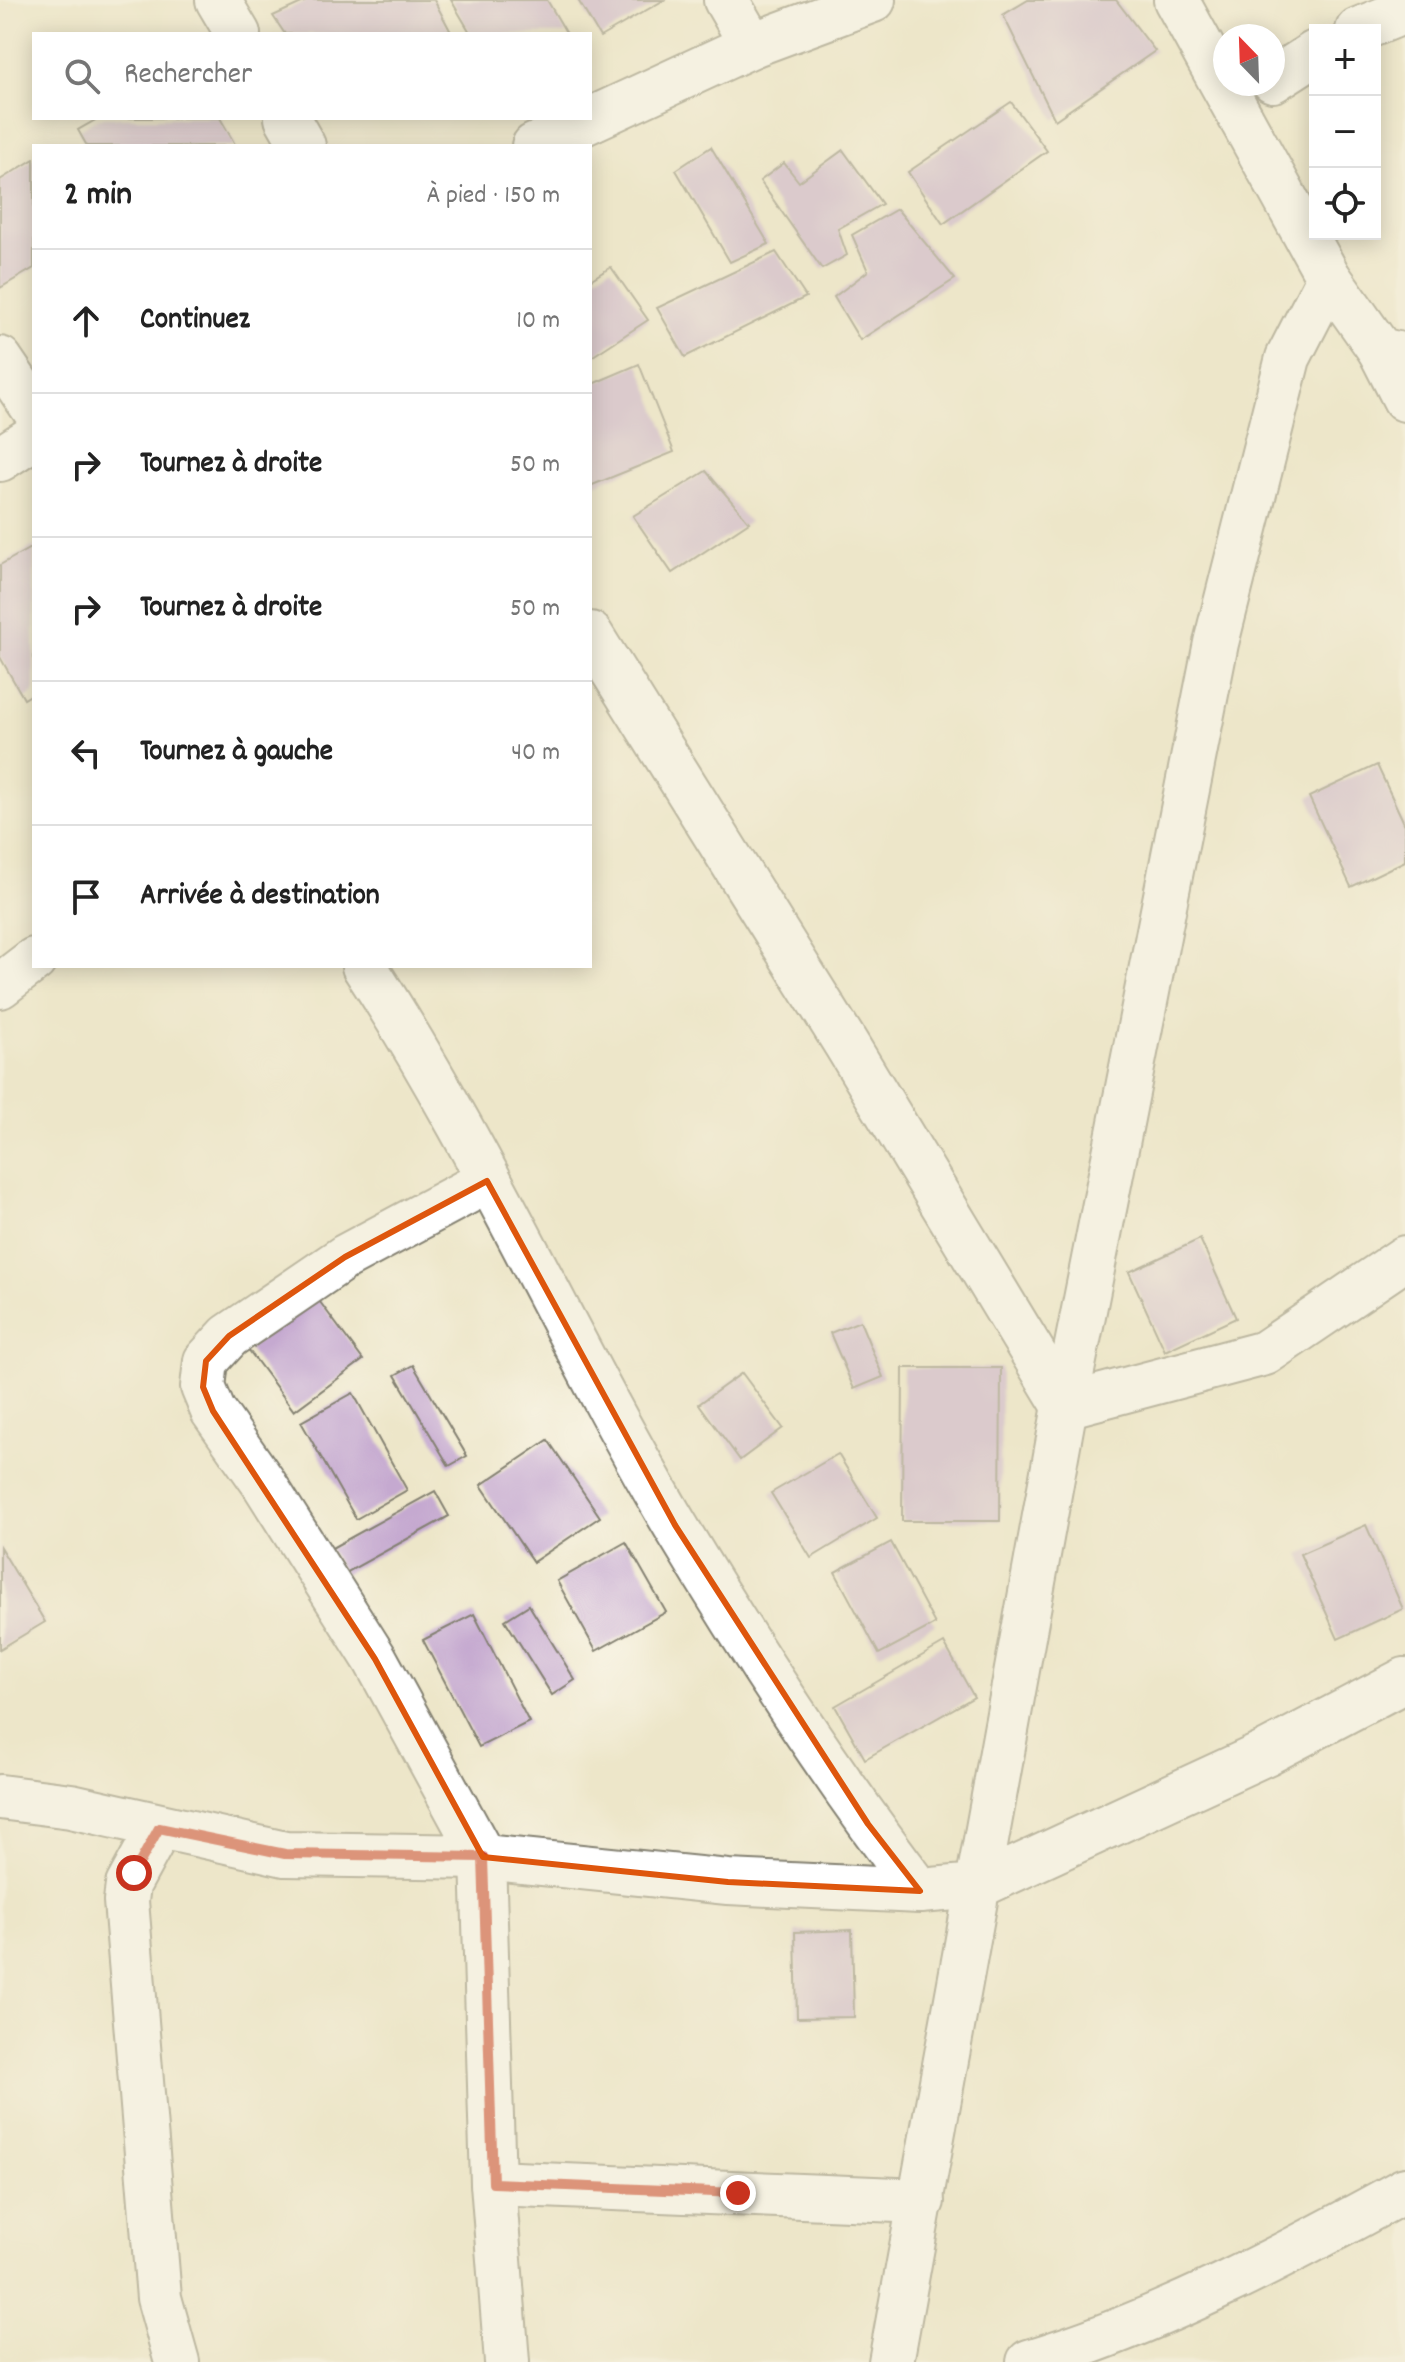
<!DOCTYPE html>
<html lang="fr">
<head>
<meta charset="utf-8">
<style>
  :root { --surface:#fff; --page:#f6f6f6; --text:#222; --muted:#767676; --line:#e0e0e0 }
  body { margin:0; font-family:Dekko,sans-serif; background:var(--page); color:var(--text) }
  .controls { position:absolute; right:24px; top:24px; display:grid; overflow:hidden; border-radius:0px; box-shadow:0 4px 20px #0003 }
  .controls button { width:72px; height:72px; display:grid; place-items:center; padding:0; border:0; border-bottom:2px solid var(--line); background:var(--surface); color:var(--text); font:40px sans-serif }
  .compass { position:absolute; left:1213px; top:24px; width:72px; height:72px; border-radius:50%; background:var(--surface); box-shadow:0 4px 20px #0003; rotate:337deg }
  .stop { position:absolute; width:24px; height:24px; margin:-18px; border:6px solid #c8321e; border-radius:50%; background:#fff }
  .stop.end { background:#c8321e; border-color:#fff; box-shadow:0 2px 8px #0008 }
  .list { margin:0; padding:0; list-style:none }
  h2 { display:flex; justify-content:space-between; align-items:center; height:104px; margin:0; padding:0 32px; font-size:34px }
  h2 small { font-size:26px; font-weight:400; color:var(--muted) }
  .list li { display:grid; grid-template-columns:52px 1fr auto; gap:24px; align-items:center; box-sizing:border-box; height:144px; padding:0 32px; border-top:2px solid var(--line) }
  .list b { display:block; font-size:30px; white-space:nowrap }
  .list em { font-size:26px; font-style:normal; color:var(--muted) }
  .icon { flex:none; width:44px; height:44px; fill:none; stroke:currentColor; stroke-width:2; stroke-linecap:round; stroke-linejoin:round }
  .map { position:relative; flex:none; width:1405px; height:2362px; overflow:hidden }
  .search { position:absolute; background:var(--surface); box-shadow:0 4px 20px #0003; left:32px; top:32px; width:560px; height:88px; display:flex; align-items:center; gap:20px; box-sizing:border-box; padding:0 28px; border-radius:0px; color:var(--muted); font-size:30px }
  .panel { position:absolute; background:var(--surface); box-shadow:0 4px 20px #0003; left:32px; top:144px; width:560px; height:824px; border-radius:0px }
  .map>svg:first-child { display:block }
</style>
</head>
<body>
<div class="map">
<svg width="1405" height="2362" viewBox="0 0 1405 2362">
  <rect width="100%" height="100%" fill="#fbf7ec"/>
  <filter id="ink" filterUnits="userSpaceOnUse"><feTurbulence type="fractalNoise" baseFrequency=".0125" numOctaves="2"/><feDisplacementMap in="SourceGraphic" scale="16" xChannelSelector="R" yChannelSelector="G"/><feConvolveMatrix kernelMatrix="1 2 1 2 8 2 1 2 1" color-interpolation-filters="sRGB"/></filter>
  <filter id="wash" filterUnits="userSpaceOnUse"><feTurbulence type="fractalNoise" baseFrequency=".006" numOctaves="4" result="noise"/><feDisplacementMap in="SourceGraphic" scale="32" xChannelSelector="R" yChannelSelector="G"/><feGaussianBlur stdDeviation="1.8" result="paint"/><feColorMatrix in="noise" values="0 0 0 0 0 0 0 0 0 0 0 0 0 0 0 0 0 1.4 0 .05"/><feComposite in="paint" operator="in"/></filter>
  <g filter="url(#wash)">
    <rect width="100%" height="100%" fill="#ede6c9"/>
    <g id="blocks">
      <g fill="#c5a9d0">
        <polygon points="308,0 434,0 452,34 285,34 273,16"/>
        <polygon points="451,0 547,0 567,34 471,34"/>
        <polygon points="578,0 664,0 600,37"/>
        <polygon points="1028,0 1116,0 1155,51 1055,120 1003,15"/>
        <polygon points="1011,102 1047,151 943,224 908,172"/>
        <polygon points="99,118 220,118 236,146 87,146 78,130"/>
        <polygon points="711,147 769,244 730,262 676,170"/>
        <polygon points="843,150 882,204 838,229 847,255 822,269 760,181 784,163 799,182"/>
        <polygon points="34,159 34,268 0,288 0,180"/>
        <polygon points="897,209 955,279 860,340 834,297 868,271 852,235"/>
        <polygon points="776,252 806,297 685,357 657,308"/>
        <polygon points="611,267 648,320 590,358 590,280"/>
        <polygon points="639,364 674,452 590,486 590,385"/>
        <polygon points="706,471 749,522 672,573 633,516"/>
        <polygon points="34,546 34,693 24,699 0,657 0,565"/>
        <polygon points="1377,765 1405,825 1405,861 1351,887 1309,797"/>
        <polygon points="1200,1239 1236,1318 1165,1351 1129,1272"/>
        <polygon points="317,1298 363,1360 294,1411 248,1349"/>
        <polygon points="860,1321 883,1377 854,1389 830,1333"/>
        <polygon points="413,1365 467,1456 449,1466 395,1375"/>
        <polygon points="903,1368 1001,1368 1000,1521 902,1521"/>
        <polygon points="742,1373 783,1428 740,1460 699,1404"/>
        <polygon points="353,1393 407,1490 356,1519 301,1422"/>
        <polygon points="548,1440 600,1517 533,1562 481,1485"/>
        <polygon points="838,1454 877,1518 811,1558 771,1493"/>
        <polygon points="435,1491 449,1516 344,1574 330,1549"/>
        <polygon points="1366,1525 1403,1609 1338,1639 1300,1554"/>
        <polygon points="626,1542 666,1612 596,1651 557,1581"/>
        <polygon points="891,1542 935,1624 879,1654 835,1572"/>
        <polygon points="0,1547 45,1622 0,1649"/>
        <polygon points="529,1605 575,1680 552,1695 505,1620"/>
        <polygon points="474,1614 529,1722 479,1747 423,1640"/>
        <polygon points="944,1643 974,1697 865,1759 835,1706"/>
        <polygon points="852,1930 854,2017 797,2018 795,1932"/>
      </g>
    </g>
  </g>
  <g filter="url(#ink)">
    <use href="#blocks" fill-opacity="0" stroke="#848172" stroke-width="2"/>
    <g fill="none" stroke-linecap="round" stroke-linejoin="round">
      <defs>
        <g id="minor">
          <polyline points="218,0 238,34"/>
          <polyline points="726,0 752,45"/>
          <polyline points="1358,30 1405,11"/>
          <polyline points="1273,80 1315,53"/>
          <polyline points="287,118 303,146"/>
          <polyline points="534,146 752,45 873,0"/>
          <polyline points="1380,350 1405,399"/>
          <polyline points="0,359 34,409"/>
          <polyline points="0,459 34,437"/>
          <polyline points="590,634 846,1044 1065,1406 1265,1353 1405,1258"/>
          <path d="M364,966c117,178 203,376 311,559 75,125 156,250 245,366l58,-5 288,-133 139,-73"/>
          <polyline points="0,986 34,960"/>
          <polyline points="487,1181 345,1257 229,1336 206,1361 203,1387 213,1411 263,1482 375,1659 483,1857 493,2183 507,2362"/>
          <polyline points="0,1797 71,1806 285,1854 483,1857 728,1882 920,1891"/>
          <polyline points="159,1828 128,1885 126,1901 159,2298 177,2362"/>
          <polyline points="493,2183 922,2201"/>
          <path d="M1029,2362c132,-40 256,-106 376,-172"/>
        </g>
        <g id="tertiary">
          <polyline points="1176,0 1329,278 1380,350 1405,356"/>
          <polyline points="891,2362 1065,1406 1216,643 1288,358 1329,278"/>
        </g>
      </defs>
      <use href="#minor" stroke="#848172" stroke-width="48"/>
      <use href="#tertiary" stroke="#848172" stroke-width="48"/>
      <use href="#minor" stroke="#fff" stroke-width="44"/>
      <use href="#tertiary" stroke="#fff" stroke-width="44"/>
    </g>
  </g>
  <g fill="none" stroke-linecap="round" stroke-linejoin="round" filter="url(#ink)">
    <polyline stroke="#c8321e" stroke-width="10" points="134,1873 159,1828 285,1854 483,1857 493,2183 738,2193"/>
  </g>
  <path d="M0 0H1405V2362H0ZM487,1181l188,344 193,299 52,67 -192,-9 -245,-25 -108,-198 -162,-248 -10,-24 3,-26 23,-25 116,-79z" fill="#ede6c9" fill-opacity=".55" fill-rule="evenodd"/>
  <path fill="none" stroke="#de560d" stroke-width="6" stroke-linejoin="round" d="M487,1181l188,344 193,299 52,67 -192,-9 -245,-25 -108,-198 -162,-248 -10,-24 3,-26 23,-25 116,-79z"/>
</svg>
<div class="controls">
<button>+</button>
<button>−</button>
<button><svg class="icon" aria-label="locate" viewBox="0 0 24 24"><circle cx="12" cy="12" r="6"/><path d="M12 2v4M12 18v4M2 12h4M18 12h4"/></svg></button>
</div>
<svg class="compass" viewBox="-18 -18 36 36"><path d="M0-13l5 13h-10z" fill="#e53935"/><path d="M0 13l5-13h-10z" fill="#767676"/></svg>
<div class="stop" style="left:134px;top:1873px"></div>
<div class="stop end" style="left:738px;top:2193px"></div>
<div class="search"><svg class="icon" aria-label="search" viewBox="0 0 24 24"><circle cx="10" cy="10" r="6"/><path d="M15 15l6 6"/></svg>Rechercher</div>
<section class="panel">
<h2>2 min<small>À pied · 150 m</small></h2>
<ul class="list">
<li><svg class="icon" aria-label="ahead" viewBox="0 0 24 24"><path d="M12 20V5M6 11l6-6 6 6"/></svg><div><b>Continuez</b></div><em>10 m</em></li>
<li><svg class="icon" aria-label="right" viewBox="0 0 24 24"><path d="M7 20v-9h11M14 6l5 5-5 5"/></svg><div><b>Tournez à droite</b></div><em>50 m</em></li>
<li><svg class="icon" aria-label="right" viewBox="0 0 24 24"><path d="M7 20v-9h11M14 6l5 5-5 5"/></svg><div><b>Tournez à droite</b></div><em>50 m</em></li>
<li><svg class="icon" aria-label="left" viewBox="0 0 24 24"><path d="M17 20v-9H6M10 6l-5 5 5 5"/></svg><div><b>Tournez à gauche</b></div><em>40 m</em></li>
<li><svg class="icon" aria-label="arrive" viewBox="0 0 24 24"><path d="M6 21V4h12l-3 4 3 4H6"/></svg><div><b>Arrivée à destination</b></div></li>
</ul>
</section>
</div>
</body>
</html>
